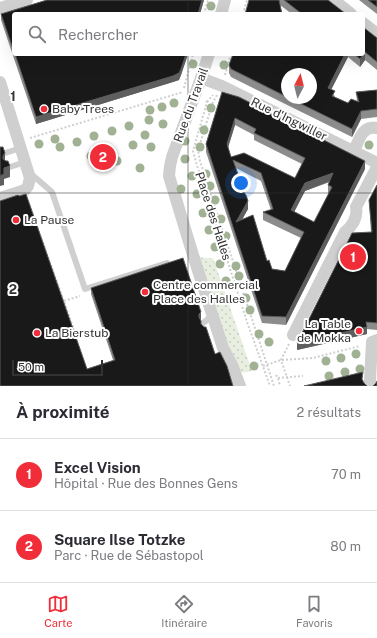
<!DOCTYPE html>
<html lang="fr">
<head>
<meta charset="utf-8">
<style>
  :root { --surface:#fff; --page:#f7f7f7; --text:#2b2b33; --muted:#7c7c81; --line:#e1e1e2; --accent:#f02d38 }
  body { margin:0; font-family:"Public Sans",sans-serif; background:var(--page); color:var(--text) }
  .compass { position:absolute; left:281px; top:68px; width:36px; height:36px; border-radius:50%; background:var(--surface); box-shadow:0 4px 16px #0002; rotate:7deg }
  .scale { position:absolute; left:12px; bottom:10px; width:91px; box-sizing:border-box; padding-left:4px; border:2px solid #323232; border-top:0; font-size:11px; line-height:14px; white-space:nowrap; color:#323232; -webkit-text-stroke:3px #fff; paint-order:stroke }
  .you { position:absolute; left:241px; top:183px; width:14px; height:14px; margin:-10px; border:3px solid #fff; border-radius:50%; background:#1a73e8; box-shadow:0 0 0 6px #1a73e833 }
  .badge { display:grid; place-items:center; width:26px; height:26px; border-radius:50%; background:var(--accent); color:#fff; font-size:13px; font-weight:700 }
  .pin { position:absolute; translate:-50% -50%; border:2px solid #fff; box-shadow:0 1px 4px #0006 }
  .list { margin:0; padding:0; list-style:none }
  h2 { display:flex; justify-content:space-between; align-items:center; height:52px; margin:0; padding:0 16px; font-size:17px }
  h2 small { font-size:13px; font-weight:400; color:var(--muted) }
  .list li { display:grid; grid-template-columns:26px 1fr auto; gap:12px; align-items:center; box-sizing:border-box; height:72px; padding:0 16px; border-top:1px solid var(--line) }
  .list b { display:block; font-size:15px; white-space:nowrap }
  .list p { margin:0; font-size:13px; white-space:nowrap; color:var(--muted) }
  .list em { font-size:13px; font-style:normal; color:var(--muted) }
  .icon { flex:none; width:22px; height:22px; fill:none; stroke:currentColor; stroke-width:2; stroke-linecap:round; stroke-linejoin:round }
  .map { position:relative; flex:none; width:377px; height:386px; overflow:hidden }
  .search { position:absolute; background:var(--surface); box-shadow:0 4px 16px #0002; left:12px; right:12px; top:12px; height:44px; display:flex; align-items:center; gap:10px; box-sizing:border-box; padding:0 14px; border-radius:4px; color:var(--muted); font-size:15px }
  .sheet { height:196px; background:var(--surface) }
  nav { display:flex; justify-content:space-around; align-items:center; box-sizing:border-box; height:56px; border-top:1px solid var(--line); background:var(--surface); font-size:11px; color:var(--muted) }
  nav a { display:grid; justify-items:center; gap:2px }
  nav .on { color:var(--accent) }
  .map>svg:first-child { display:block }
</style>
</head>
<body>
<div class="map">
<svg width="377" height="386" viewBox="0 0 377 386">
  <defs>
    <pattern id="grass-dots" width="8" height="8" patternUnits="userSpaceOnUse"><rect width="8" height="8" fill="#e8efe0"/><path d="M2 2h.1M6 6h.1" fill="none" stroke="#c7cdc1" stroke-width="1.8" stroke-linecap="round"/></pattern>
  </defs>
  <rect width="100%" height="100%" fill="#fff"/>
  <path fill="url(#grass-dots)" d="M198,257c5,0 10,2 15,1l39,113c-7,2 -12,3 -17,-4z"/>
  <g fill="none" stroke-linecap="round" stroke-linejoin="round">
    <g stroke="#cfcfcf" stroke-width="2" stroke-dasharray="2 2" stroke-linecap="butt">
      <polyline points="204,14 208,0"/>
      <polyline points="243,14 247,0"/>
      <polyline points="225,75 231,54"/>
      <polyline points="184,88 193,54"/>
      <polyline points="217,95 213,102 198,150 200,161 274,386"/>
      <polyline points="206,101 207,102 193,151 196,162 247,322 270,386"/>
      <polyline points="207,102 213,95"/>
      <polyline points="30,138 183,92"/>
      <polyline points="28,201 77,338 75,338"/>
      <polyline points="64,301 80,296"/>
      <polyline points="289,344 281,360 290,386"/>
      <polyline points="263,366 281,360 313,358 360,346"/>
      <polyline points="276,375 278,378 280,386"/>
      <polyline points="278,378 303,376"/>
    </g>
    <g stroke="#cfcfcf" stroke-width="6">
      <polyline points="2,154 21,148"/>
      <polyline points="7,168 25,162"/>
      <polyline points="30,173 52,192 85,289 167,263"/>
      <polyline points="203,323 207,320 212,314"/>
    </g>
    <g stroke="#cfcfcf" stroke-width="12">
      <polyline points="334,0 351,14"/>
      <polyline points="0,8 27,0"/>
      <polyline points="221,14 225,0"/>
      <polyline points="363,23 377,34"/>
      <polyline points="209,54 201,78 172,157 170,166 169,176 193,255 223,348 232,365 240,386"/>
      <polyline points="201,78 222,86 377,163"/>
      <polyline points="0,82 30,178 28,186 25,190 0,198"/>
      <path d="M354,151c5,-11 8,-26 23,-23"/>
      <path d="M293,335l52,-103c7,-6 13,-15 11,-25l21,-40"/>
      <polyline points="370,386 370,380 372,342 377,340"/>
    </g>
  </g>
  <g fill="#a1b194">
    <circle cx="211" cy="6" r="4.5"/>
    <circle cx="193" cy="64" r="4.5"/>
    <circle cx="224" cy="65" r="4.5"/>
    <circle cx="174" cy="103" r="4.5"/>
    <circle cx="162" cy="107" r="4.5"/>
    <circle cx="211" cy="108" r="4.5"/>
    <circle cx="150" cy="110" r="4.5"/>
    <circle cx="149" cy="120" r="4.5"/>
    <circle cx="163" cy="124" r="4.5"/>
    <circle cx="129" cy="126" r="4.5"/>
    <circle cx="204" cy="130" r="4.5"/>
    <circle cx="112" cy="131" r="4.5"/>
    <circle cx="145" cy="135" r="4.5"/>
    <circle cx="94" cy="136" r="4.5"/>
    <circle cx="55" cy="139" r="4.5"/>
    <circle cx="185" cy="141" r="4.5"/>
    <circle cx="77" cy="142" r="4.5"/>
    <circle cx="39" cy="144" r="4.5"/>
    <circle cx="133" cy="145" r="4.5"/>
    <circle cx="369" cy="145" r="4.5"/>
    <circle cx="60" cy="147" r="4.5"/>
    <circle cx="151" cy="147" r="4.5"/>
    <circle cx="200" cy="147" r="4.5"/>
    <circle cx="91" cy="156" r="4.5"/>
    <circle cx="185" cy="159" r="4.5"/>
    <circle cx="117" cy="161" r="4.5"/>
    <circle cx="140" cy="168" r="4.5"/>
    <circle cx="206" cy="174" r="4.5"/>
    <circle cx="192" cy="176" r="4.5"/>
    <circle cx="210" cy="186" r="4.5"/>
    <circle cx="181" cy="189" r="4.5"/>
    <circle cx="197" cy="194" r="4.5"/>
    <circle cx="215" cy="200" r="4.5"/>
    <circle cx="203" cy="213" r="4.5"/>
    <circle cx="221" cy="219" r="4.5"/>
    <circle cx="209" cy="230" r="4.5"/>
    <circle cx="226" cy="236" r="4.5"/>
    <circle cx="215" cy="247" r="4.5"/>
    <circle cx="220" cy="264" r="4.5"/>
    <circle cx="236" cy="266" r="4.5"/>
    <circle cx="239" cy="276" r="4.5"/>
    <circle cx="226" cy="281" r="4.5"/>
    <circle cx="246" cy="298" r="4.5"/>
    <circle cx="232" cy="300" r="4.5"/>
    <circle cx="250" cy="310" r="4.5"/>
    <circle cx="259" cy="334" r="4.5"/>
    <circle cx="269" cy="342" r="4.5"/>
    <circle cx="356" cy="354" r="4.5"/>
    <circle cx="341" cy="358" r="4.5"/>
    <circle cx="326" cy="361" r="4.5"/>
    <circle cx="254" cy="366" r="4.5"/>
    <circle cx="360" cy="369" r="4.5"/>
    <circle cx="345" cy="372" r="4.5"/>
    <circle cx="329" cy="376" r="4.5"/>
  </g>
  <g fill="#8c8c8c" fill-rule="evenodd">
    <polygon points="47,0 204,0 200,14 14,14 14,54 188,54 181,75 179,80 173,82 36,124 1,20 1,14"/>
    <polygon points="249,0 328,0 346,14 292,14 280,5"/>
    <polygon points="359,0 377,0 377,14"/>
    <path d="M377,38v32l-12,-10 -5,7 -12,-10 -17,32 4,8 13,6 9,-2 -1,-9 21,-2v27l-16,2 -9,18 -121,-60 -2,-4v-8l4,-11h130zM287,74l24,24h-24z"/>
    <path d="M222,92l143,77 -79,156 -24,-2 -56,-171v-8zM235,125l19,10v5l48,24 -7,14 -64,-21 -3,-10zM236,168l25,13 10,29 -8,2v8l38,18 -16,33 -13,-2 -30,-49 6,-11zM330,182l-2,3v8h1l-15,29 -20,-10 11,-21z"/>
    <polygon points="377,185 377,330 367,329 367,334 297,350 371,232 369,200"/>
    <polygon points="91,288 201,319 200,320 201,324 215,354 87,369 113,360 91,294"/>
  </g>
  <g fill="#5e5e5e">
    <polygon points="202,0 204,0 200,14 198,14"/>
    <polygon points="365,52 365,60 360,67 360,59"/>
    <polygon points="186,54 188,54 181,75 179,80 173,82 36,124 36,117"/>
    <polygon points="345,54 348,54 348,57 328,96 328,88"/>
    <polygon points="361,111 361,119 352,137 352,129"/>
    <polygon points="235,118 235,125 227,151 227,144"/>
    <polygon points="5,153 5,164 3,167 3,156"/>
    <polygon points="365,161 365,169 286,325 286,317"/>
    <polygon points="10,166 10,177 4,179 4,185 0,186 0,176 4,168"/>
    <polygon points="333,173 333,180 305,191 291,218 291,210 305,183"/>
    <polygon points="248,201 248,209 236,230 236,222"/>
    <polygon points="201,312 201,319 199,321 199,314"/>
    <polygon points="367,327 367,334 297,350 297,343"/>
  </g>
  <g fill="#191919" stroke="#5e5e5e" fill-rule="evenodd">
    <polygon points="47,0 202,0 198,14 14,14 14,52 1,14"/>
    <polygon points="249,0 279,0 282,14 245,14"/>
    <polygon points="284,0 328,0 346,14 302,14"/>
    <polygon points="368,0 377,0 377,7"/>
    <polygon points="363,27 377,38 377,62 365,52 360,59 354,54 363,54"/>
    <polygon points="15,54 186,54 181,69 179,73 173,76 36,117"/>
    <polygon points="233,54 345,54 328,88 335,91 332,96 348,103 351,99 359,102 356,92 377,90 377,109 361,111 352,129 289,98 311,98 311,74 287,74 287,97 231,69 229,65"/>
    <path d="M222,92l17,5 126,64 -79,156 -24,-1 -56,-172zM235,118l21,11 -2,4 51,25 -10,20 -51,-25 -13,4 -4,-13zM233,160l28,13 12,36 -10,3 41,20 -19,39 -13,-2 -3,-9 -2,1 -14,-46 -17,7 12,-21 -2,-6 -1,-1zM333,173l-5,12 4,2 -18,35 -23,-12 14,-27z"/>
    <polygon points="0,147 3,147 5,153 3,156 3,159 6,161 8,161 10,166 4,168 4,174 0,176"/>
    <polygon points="377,185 377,323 366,322 367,327 297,343 352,233 372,232 369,200"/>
    <polygon points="26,194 87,369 115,360 91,288 183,258 201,312 199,314 199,317 201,321 201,324 204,327 206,327 215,354 220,352 227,366 233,386 0,386 0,201 18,195 19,196"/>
    <polygon points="363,372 362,379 364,383 367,386 304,386"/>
    <polygon points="377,381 377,386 373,386 376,383"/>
  </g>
  <path fill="none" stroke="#323232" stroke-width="1" stroke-opacity="0.55" d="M188,0v14M188,54v332M0,193h377"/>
  <g fill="#f02d38" stroke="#fff" stroke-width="1.5">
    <circle cx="44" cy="109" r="4"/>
    <circle cx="16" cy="220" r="4"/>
    <circle cx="145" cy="292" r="4"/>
    <circle cx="359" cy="331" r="4"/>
    <circle cx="37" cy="333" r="4"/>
  </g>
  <g text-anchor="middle" stroke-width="4" stroke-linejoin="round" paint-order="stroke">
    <g font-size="12" fill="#323232" stroke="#fff">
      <text transform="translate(191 105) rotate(-70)" y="4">Rue du Travail</text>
      <text transform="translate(289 119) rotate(26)" y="4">Rue d'Ingwiller</text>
      <text transform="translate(213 216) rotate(72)" y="4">Place des Halles</text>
    </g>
    <g font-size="12" fill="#323232" stroke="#fff" text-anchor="start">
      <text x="52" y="113">Baby Trees</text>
      <text x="24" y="224">La Pause</text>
      <text x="153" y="289">Centre commercial<tspan x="153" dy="14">Place des Halles</tspan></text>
      <text x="351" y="328" text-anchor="end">La Table<tspan x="351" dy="14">de Mokka</tspan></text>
      <text x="45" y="337">La Bierstub</text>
    </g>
  </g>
  <g font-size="13" text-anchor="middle" font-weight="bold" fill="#323232" stroke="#fff" stroke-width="4" stroke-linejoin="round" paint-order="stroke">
    <text x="13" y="101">1</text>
    <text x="13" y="294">2</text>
  </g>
</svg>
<svg class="compass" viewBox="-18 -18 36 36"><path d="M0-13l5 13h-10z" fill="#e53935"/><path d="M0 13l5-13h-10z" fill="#7c7c81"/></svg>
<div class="scale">50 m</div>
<div class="you"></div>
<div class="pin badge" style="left:353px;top:257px">1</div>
<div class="pin badge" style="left:103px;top:157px">2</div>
<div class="search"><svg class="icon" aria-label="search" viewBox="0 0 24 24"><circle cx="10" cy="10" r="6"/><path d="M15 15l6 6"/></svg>Rechercher</div>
</div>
<section class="sheet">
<h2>À proximité<small>2 résultats</small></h2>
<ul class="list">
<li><span class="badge">1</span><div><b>Excel Vision</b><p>Hôpital · Rue des Bonnes Gens</p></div><em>70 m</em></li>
<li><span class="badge">2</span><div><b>Square Ilse Totzke</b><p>Parc · Rue de Sébastopol</p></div><em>80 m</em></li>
</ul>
</section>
<nav>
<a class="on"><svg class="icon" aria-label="map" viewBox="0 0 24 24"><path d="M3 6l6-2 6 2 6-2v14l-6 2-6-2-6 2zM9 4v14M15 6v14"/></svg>Carte</a>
<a><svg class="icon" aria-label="directions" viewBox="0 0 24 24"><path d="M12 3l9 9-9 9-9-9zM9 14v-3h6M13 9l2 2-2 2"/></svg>Itinéraire</a>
<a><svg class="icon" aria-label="saved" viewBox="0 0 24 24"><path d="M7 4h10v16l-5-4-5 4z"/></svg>Favoris</a>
</nav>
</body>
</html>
